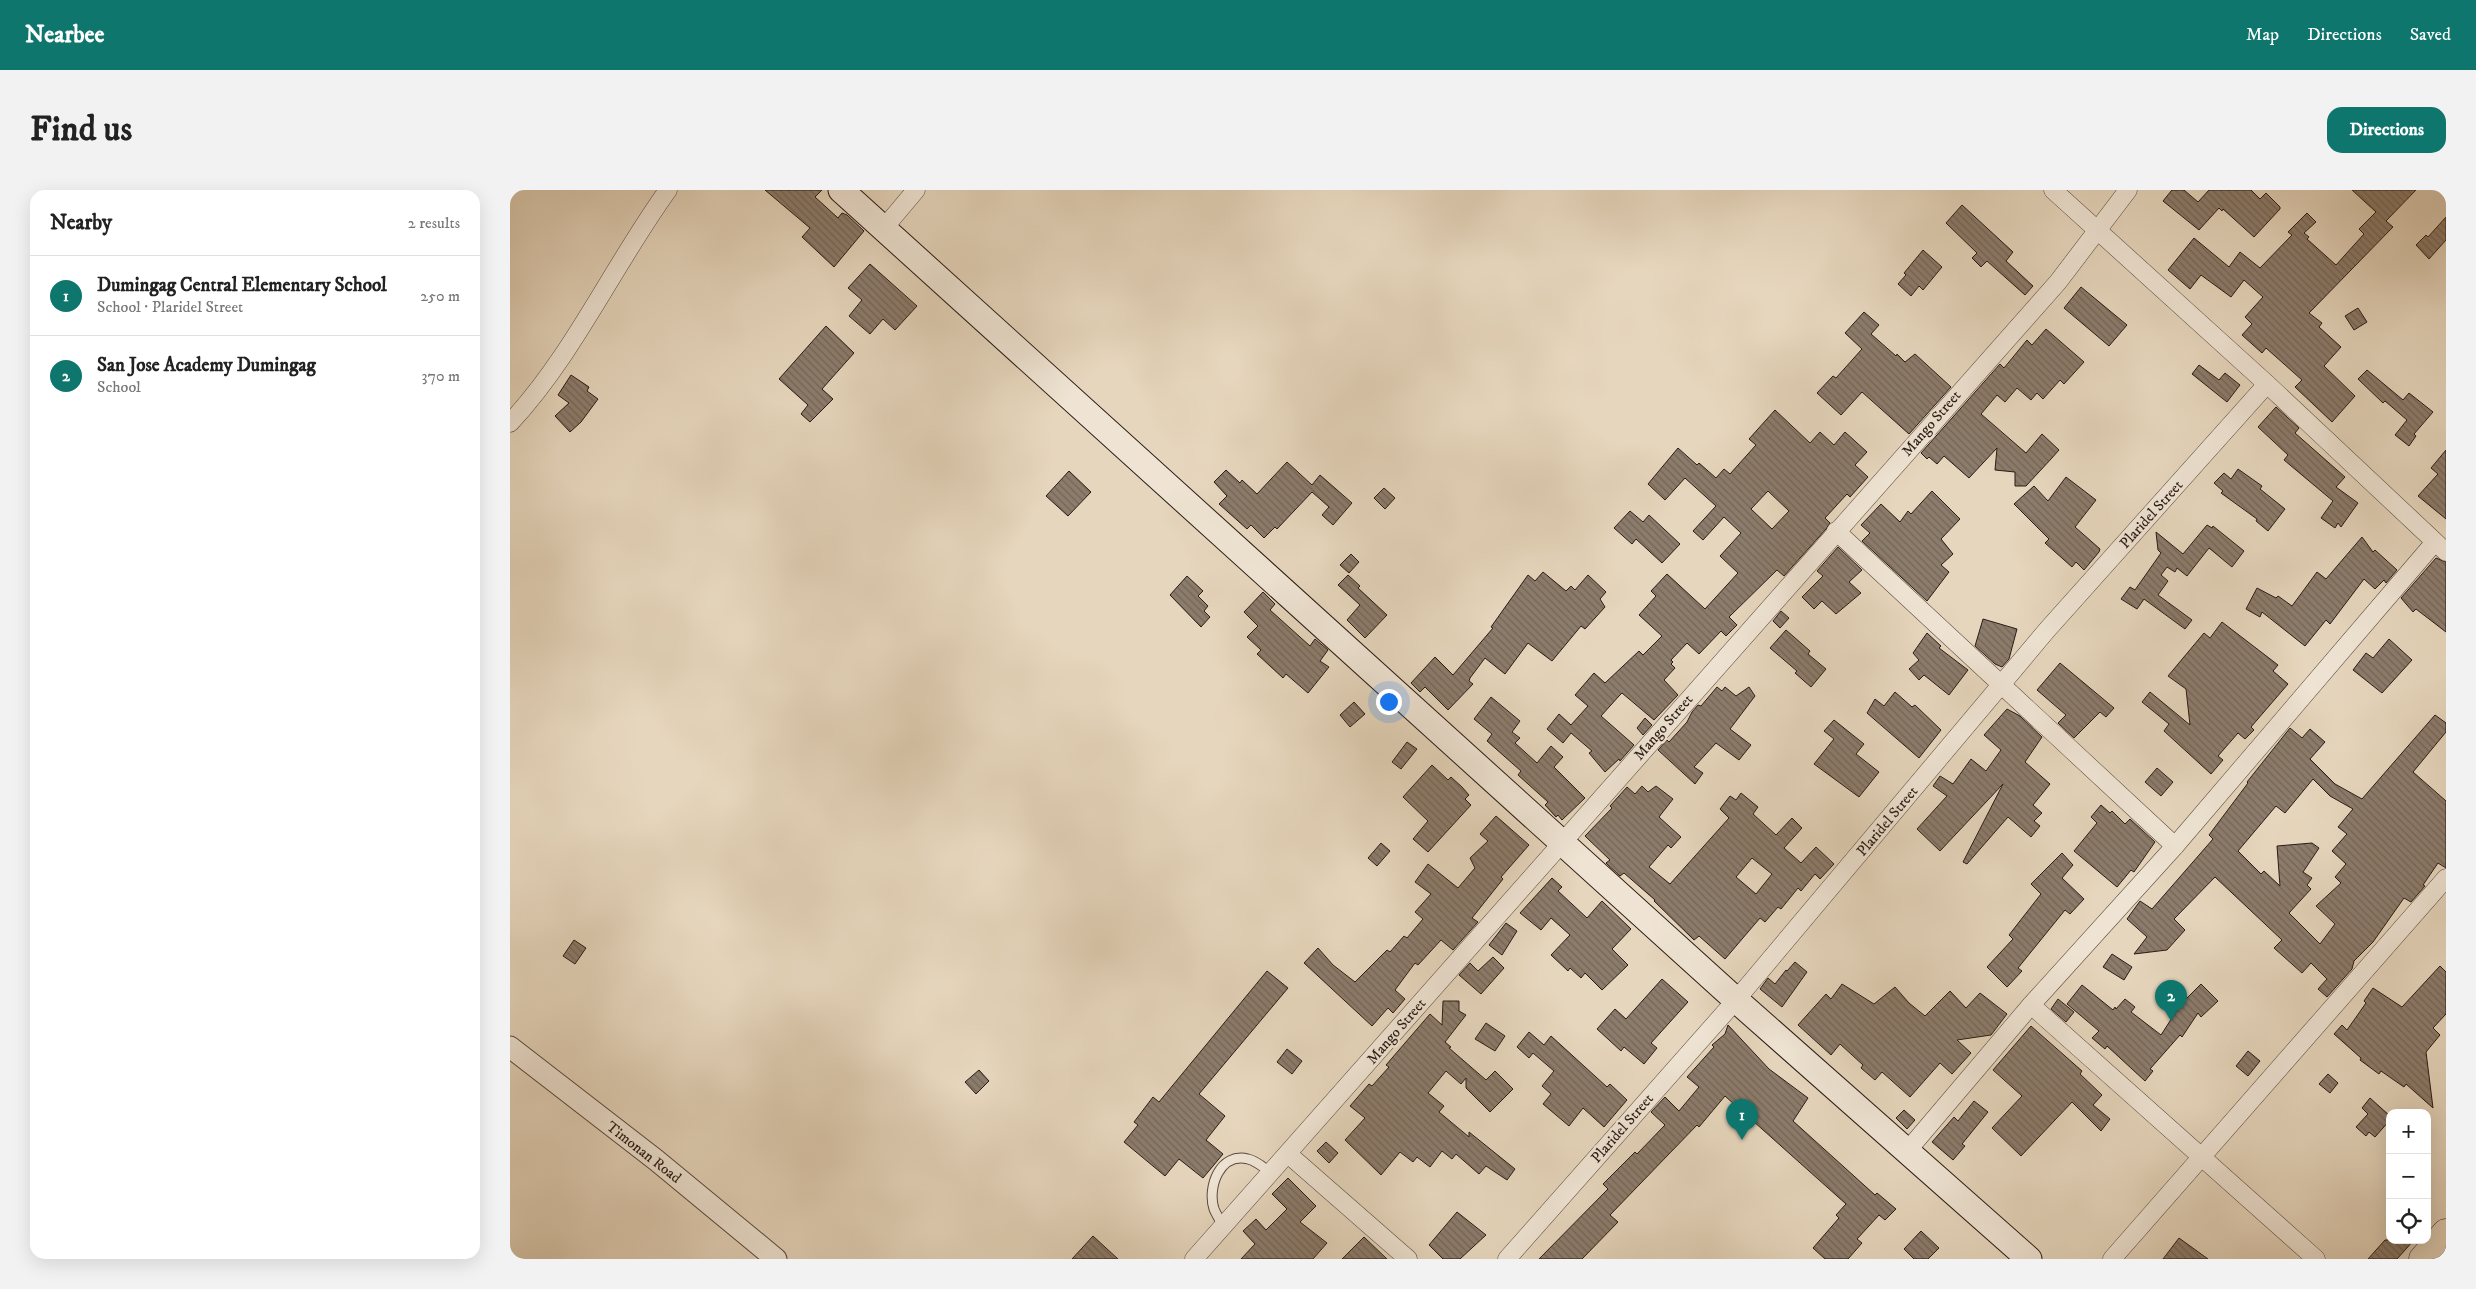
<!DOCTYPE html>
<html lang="en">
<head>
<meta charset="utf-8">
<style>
  :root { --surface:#fff; --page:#f2f2f2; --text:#222; --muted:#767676; --line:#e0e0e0; --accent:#0f766e }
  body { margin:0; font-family:"IM FELL DW Pica",serif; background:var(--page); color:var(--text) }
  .controls { position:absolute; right:15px; bottom:15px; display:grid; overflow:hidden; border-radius:10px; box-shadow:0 5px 20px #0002 }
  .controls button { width:45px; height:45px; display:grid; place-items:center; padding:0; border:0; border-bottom:1px solid var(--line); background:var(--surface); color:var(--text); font:25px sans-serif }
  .you { position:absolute; left:878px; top:511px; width:18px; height:18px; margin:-12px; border:4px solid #fff; border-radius:50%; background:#1a73e8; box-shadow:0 0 0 8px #1a73e833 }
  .badge { display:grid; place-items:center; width:32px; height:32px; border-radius:50%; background:var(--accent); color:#fff; font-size:16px; font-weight:700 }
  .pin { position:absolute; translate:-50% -41px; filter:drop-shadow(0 1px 2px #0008) }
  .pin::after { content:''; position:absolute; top:26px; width:18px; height:15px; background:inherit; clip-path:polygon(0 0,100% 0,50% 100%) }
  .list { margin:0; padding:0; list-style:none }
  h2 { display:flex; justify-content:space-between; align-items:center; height:65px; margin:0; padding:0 20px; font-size:21px }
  h2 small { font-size:16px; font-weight:400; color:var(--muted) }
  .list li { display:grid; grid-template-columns:32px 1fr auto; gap:15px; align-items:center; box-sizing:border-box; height:80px; padding:0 20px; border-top:1px solid var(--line) }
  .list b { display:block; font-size:19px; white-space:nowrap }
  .list p { margin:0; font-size:16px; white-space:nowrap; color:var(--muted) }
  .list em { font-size:16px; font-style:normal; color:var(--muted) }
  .icon { flex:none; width:28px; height:28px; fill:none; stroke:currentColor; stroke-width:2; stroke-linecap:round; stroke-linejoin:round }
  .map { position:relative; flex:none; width:1936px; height:1069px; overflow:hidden; border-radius:15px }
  header { display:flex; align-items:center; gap:30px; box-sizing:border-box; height:70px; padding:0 25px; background:var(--accent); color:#fff }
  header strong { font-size:24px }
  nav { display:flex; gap:28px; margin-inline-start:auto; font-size:18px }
  .intro { display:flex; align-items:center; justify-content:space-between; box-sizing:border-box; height:120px; padding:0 30px }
  h1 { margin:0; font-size:35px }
  .button { padding:12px 22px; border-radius:15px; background:var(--accent); color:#fff; font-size:18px; font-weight:700 }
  main { display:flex; gap:30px; padding:0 30px }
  aside { flex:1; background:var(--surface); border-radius:15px; box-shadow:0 5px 20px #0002 }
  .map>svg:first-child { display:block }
</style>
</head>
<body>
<header>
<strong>Nearbee</strong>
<nav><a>Map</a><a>Directions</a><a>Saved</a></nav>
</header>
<div class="intro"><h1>Find us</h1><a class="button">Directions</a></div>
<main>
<aside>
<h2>Nearby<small>2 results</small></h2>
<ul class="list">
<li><span class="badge">1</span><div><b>Dumingag Central Elementary School</b><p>School · Plaridel Street</p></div><em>250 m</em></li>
<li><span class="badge">2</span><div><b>San Jose Academy Dumingag</b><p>School</p></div><em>370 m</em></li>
</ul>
</aside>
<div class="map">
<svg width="1936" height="1069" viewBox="0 0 1936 1069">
  <defs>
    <pattern id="building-back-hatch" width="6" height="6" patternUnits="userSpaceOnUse" patternTransform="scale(1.25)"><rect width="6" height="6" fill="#8c7c6c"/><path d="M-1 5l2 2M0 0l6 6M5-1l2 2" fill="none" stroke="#736558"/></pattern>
  </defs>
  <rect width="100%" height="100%" fill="#e6d6bd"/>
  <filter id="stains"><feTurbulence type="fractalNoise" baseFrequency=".004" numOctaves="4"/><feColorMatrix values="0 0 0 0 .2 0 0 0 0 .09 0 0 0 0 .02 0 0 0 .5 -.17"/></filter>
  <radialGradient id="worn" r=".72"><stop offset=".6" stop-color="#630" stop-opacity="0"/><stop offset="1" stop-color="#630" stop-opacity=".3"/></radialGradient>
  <g fill="url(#building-back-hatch)" stroke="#2a1b15" fill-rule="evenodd">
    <polygon points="255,0 312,0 305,7 328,28 332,23 337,25 354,41 324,77 292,47 300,38"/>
    <polygon points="1662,0 1674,0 1688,12 1699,0 1741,0 1750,9 1756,3 1770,17 1770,19 1744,47 1713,19 1712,21 1709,18 1689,40 1653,11"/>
    <polygon points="1842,0 1906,0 1876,31 1883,37 1799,123 1812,133 1809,137 1831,157 1814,176 1845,206 1822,232 1785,197 1792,190 1756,158 1752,163 1732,145 1742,134 1735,127 1753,107 1734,90 1721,107 1691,85 1680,99 1658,80 1684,48 1719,77 1730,62 1750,78 1782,45 1778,42 1797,23 1806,32 1794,43 1799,47 1797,49 1826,75 1854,44 1849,39 1866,22"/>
    <polygon points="1452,15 1503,62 1496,71 1523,96 1515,105 1477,71 1471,77 1462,68 1467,63 1436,33"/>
    <polygon points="1936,27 1936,50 1919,69 1906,55 1916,45 1918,47"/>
    <polygon points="1413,60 1432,77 1413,100 1409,96 1401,106 1388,94 1396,85 1394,83"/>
    <polygon points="360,74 407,116 385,140 373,129 360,144 339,126 352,110 338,98"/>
    <polygon points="1571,97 1617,135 1599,156 1554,118"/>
    <polygon points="1848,118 1857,132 1844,140 1835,126"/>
    <polygon points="1354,122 1369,135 1361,144 1386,166 1387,164 1395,172 1405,164 1441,197 1399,244 1352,202 1331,225 1307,203 1323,186 1326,188 1352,159 1335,143"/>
    <polygon points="316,136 344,163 312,199 323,209 300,232 291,224 298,215 269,189"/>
    <polygon points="1536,139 1574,172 1554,194 1550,190 1533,209 1527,203 1521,210 1507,198 1495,212 1487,205 1471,224 1516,263 1532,244 1549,260 1541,269 1516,296 1505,296 1505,282 1485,280 1487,258 1459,288 1434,266 1427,274 1419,267 1417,269 1411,263 1490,174 1494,178 1517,150 1522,155"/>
    <polygon points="1689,175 1709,190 1715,183 1730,195 1717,212 1682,184"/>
    <polygon points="1857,180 1893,210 1899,203 1923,222 1904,244 1906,246 1899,256 1885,245 1897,230 1875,211 1873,213 1848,189"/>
    <polygon points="61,185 79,197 77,201 88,209 71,232 60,242 45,226 59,213 48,205"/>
    <polygon points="1766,217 1789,238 1785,243 1835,287 1826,297 1848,313 1831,337 1828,333 1825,338 1811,328 1823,311 1774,270 1778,265 1748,237"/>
    <path d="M1265,220l35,33 10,-11 14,13 11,-13 22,20 -12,13 13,12 -18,20 -3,-3 -22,24 5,5 -4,6 -42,47 -7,-6 -48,47 8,8 -11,11 -5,-5 -22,23 -12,-11 -16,17 2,2 -2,2 4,4 -11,12 14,15 -24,25 -32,-27 -3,3 -18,20 33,29 -14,16 -1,-2 -14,13 -16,-19 3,-2 -21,-18 -8,10 -16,-14 12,-15 12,11 17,-19 -13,-11 19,-22 11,10 34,-32 4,4 19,-19 -23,-21 17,-19 -5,-5 16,-17 38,35 33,-36 -18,-17 21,-23 -17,-16 -21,23 -10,-9 23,-25 -31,-28 -20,22 -17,-16 30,-36 19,17 2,-2 17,15 8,-9 6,5 26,-29 -7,-6zM1258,301l21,20 -17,18 -21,-20z"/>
    <polygon points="1936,260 1936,329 1908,306 1928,284 1921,278"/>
    <polygon points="777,272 802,295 810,285 842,313 823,335 812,325 819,317 802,302 767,339 765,337 754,348 741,335 737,339 709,314 717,306 704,292 716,280 730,293 732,290 747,304"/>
    <polygon points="1728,279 1752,296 1750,299 1775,319 1758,341 1746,331 1747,329 1711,303 1713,301 1704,293 1714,283 1721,289"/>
    <polygon points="559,281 581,302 558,326 536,306"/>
    <polygon points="1556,287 1586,310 1565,337 1590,359 1589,362 1574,380 1566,372 1562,377 1535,353 1539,349 1504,314 1524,296 1538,311"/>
    <polygon points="874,298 885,308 875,319 864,308"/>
    <polygon points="1422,301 1450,329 1431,349 1443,364 1431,375 1439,382 1417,411 1352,351 1360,343 1351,335 1371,314 1390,332 1398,321 1401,324"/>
    <polygon points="1120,321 1133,332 1139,325 1170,354 1152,373 1126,349 1122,354 1104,338"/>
    <polygon points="1697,335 1702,338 1703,336 1734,361 1722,377 1699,358 1677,386 1667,378 1665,382 1657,377 1651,385 1658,391 1648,405 1682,430 1675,439 1634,409 1627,419 1611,409 1620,397 1625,400 1651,363 1648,360 1646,342 1673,364"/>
    <polygon points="1852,347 1863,362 1865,360 1887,380 1876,393 1874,390 1865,399 1854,389 1820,434 1816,430 1795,456 1752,422 1750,427 1736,419 1747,398 1766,408 1768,406 1782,416 1807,382 1816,389"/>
    <polygon points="1328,357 1352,380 1339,392 1351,403 1326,424 1312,411 1304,419 1292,407 1313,386 1307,381"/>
    <polygon points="841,364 849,372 839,383 830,375"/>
    <polygon points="1926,368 1936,372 1936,442 1906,419 1903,422 1891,408"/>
    <polygon points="1033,382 1056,401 1061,396 1065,400 1078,385 1096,402 1090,409 1095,417 1075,439 1071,436 1042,471 1018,453 995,484 975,468 960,488 959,491 963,494 938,520 915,497 910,502 901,493 925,467 943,485 983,438 981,437 1018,385 1025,391"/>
    <polygon points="838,385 850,396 848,398 877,425 855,448 837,430 850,415 828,395"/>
    <polygon points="677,386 693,401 688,406 698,416 694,421 700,427 691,437 660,405"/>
    <polygon points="753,402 765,414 760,420 800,456 805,449 818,460 810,471 819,477 798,503 776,484 773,488 747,464 751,460 737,447 748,436 734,422"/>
    <polygon points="1271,421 1279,428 1270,438 1263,431"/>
    <polygon points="1473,429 1507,439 1499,469 1492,477 1485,474 1465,456"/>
    <polygon points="1712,432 1768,475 1763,481 1778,494 1741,537 1744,540 1735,549 1728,543 1708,566 1713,570 1701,584 1654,541 1659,534 1632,512 1640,502 1680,535 1676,499 1658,486 1694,443 1700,448"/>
    <polygon points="1276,440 1300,461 1298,464 1316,479 1301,497 1285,483 1287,481 1260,458"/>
    <polygon points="1417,443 1431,456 1429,458 1458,480 1439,505 1414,485 1409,490 1399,479 1409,470 1403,463"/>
    <polygon points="1879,449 1902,470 1872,503 1843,480 1856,463 1863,468"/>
    <polygon points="1550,473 1604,518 1596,527 1590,522 1564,548 1548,533 1556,525 1527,500"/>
    <polygon points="1207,497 1212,501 1215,497 1226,506 1239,497 1245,506 1220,539 1241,555 1229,570 1206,553 1184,577 1193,583 1185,594 1148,560 1157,550 1159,552 1177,532 1182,522 1188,515 1191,516"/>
    <polygon points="1385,502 1402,517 1405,515 1431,540 1409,568 1357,523 1365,509 1374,516"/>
    <polygon points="981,507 1010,531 1002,542 1010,548 1005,553 1027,573 1041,556 1053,567 1044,577 1075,608 1052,630 1048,625 1046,627 1035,615 1038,612 1008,585 1011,581 977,551 982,544 964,529"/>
    <polygon points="844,512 855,524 840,537 830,525"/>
    <polygon points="1497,519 1510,526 1532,547 1515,572 1540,594 1523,615 1532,623 1524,631 1530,636 1521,647 1498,627 1457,674 1453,672 1493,594 1430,661 1407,639 1437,606 1423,596 1430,586 1443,594 1461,569 1476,581 1491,560 1474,545"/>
    <path d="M1925,525l11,8v9l-33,40 33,29v67l-8,-5 -15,22 2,1 -14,16 -7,-4 -31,44 -19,19 -2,8 -25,28 -9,-8 9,-10 -16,-16 -9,10 -28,-25 8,-8 -67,-63 -41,42 11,11 -18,20 -33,4 13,-17 -20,-18 13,-18 12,8 61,-70 -4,-4 39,-52 -1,-1 43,-54 12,10 8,-9 15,13 -15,17 25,25 27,15zM1803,589l17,17 23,13 -15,18 9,7 -15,17 14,13 -11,13 6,6 -25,23 19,18 -15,20 -31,-31 22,-24 -4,-4 5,-7 -9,-6 16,-24 -7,-5 -35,3 3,40 -16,-15 -3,3 -23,-23 38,-45 9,7z"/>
    <polygon points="1135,528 1142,535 1133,545 1127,538"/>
    <polygon points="1324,530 1354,554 1346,564 1369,582 1349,607 1304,574 1324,549 1314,541"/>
    <polygon points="897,552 907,559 891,579 882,572"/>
    <polygon points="922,575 938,590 941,587 952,597 959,605 955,609 961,615 918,662 903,649 918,631 893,607"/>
    <polygon points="1647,578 1663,592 1651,606 1635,592"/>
    <path d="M1132,596l6,6 8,-6 17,13 -14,18 22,20 -10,11 -3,-3 -19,22 21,17 59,-66 -9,-9 10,-13 6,4 5,-7 17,14 -5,7 23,21 16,-17 10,10 -18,20 17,15 15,-16 18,17 -14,15 -5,-5 -14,17 -3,-3 -17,21 -3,-2 -13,15 -5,-4 -35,41 -26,-23 -5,4 -40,-39 1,-1 -31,-27 -4,3 -14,-13 4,-3 -25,-24 27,-28 -2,-2 17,-19 8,7zM1242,668l20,16 -16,20 -20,-17z"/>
    <polygon points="1591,615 1600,623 1602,621 1615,634 1620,629 1645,652 1624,682 1621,680 1607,697 1564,661 1587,633 1581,627"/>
    <polygon points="986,626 1019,655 991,687 993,689 962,728 968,732 943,760 931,750 908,775 905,773 885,800 895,809 883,823 878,818 862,836 794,773 808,758 823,775 845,792 877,760 880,762 894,746 897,748 913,729 905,722 921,704 905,692 918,674 948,698 965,678 960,668 978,651 970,644"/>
    <polygon points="871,653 880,661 867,676 858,668"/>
    <polygon points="1552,663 1563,675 1552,688 1574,709 1560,724 1555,720 1508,778 1512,781 1497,797 1477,777 1503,749 1499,745 1531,704 1521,694"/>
    <polygon points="1042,688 1052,697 1048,701 1077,728 1092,711 1121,739 1102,759 1118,775 1092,800 1075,783 1071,788 1060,778 1058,781 1041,765 1060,745 1041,728 1031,740 1010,723"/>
    <polygon points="996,733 1007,741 992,765 979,755"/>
    <polygon points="64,750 76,758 65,774 53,766"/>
    <polygon points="1602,764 1622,777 1614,790 1593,777"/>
    <polygon points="983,767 994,778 971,804 949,785 960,773 968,781"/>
    <polygon points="1285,772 1297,782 1272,817 1250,799 1258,788 1265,794 1276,780 1277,781"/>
    <polygon points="1930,776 1936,782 1936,824 1923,838 1930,845 1916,862 1923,918 1896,894 1894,897 1871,881 1869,884 1850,870 1851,868 1824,844 1832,835 1837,840 1856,813 1854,811 1863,798 1892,817"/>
    <polygon points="757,781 778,798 689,904 715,926 696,950 713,964 693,988 669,969 655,986 614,952 628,935 624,932 643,907 649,912"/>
    <polygon points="1152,789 1178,812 1141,853 1147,858 1134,874 1114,857 1111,861 1087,839 1105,819 1116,829"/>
    <polygon points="1332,794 1364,814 1385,797 1399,813 1415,826 1440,801 1456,818 1470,803 1497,824 1481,845 1447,850 1461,863 1442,884 1430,873 1400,907 1372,882 1365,890 1351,878 1353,875 1330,854 1321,865 1288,835 1316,804 1321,809"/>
    <polygon points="1691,794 1708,811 1691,827 1688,823 1672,847 1670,845 1640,879 1643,881 1635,891 1597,856 1595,859 1582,848 1589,841 1557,814 1572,795 1603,820 1605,817 1606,819 1615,809 1625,817 1621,822 1651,845 1671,814"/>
    <polygon points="1548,809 1564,822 1556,832 1541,819"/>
    <polygon points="933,811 949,811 949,821 956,825 935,852 941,857 939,858 976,890 985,881 1003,899 980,922 956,898 956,888 951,894 936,881 918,903 934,916 929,922 959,947 959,942 1005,979 997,990 976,976 969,984 946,964 942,969 932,961 920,977 907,967 903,972 890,962 871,985 835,950 855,928 840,916 859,894 862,896 879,877 876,875 920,824 932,835"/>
    <polygon points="976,833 995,846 985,861 965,849"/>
    <polygon points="1218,835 1259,879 1298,908 1283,931 1365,1005 1367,1003 1386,1019 1375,1030 1369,1025 1347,1049 1352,1053 1338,1069 1315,1069 1303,1058 1329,1028 1326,1025 1336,1014 1215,906 1189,937 1187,935 1100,1025 1108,1032 1072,1069 1029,1069 1098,999 1093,994 1125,962 1127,964 1155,935 1141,922 1155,907 1169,921 1189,897 1177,887 1204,857 1202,855 1215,844"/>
    <polygon points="1521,836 1572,881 1570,884 1592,905 1583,915 1600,929 1591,941 1562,912 1511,966 1482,938 1512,906 1483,880"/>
    <polygon points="1019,842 1034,855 1041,846 1097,897 1100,894 1117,910 1094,937 1073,918 1059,936 1033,914 1041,904 1032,896 1044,881 1023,863 1019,868 1007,857"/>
    <polygon points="777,859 792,871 782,884 767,872"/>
    <polygon points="1738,861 1750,871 1738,886 1726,876"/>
    <polygon points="469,880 479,891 466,904 455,892"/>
    <polygon points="1818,884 1828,893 1820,903 1809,894"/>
    <polygon points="1860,908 1880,926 1880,930 1865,947 1859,942 1856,946 1846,937 1858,924 1852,918"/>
    <polygon points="1464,911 1478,922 1452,954 1455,956 1443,970 1422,952 1444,927 1448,931"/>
    <polygon points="1394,920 1405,930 1397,939 1386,928"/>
    <polygon points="816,952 828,963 819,973 807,961"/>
    <polygon points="778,988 806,1016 790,1032 817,1053 803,1069 731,1069 745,1054 733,1041 746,1029 756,1040 777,1019 762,1004"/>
    <polygon points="947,1022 976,1045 950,1069 933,1069 919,1055"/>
    <polygon points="1411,1041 1429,1058 1418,1069 1404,1069 1394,1059"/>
    <polygon points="583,1046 608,1069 562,1069"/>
    <polygon points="854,1047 877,1069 832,1069"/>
    <polygon points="1669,1048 1698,1069 1653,1069"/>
    <polygon points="1875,1050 1904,1050 1887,1069 1858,1069"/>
  </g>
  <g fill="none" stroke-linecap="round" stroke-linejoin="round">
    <defs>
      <path id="service" d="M713,1036c-3,-6 -7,-12 -9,-17 -7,-22 6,-57 34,-50 9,2 16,9 23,14"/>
      <g id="minor">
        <polyline points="1543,0 1757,194 1936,362"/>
        <polyline points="374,38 406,0"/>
        <path d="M0,233c64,-69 103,-157 158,-233"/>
        <polyline points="1326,341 1665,656"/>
        <polyline points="1521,815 1806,1069"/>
        <polyline points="1398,960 1521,815 1665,656 1924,353"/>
        <polyline points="778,964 898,1069"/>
        <polyline points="684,1069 1548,92 1618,0"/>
        <polyline points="997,1069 1226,810 1537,440 1757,194"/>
        <polyline points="1602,1069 1936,688"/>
      </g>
      <polyline id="tertiary" points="0,857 146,970 266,1069"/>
      <polyline id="secondary" points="331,0 1226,810 1519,1069"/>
      <polyline id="primary" points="1913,1069 1936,1043"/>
    </defs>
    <use href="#service" stroke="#594a3f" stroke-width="11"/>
    <use href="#minor" stroke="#594a3f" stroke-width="19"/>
    <use href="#tertiary" stroke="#594a3f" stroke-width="23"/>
    <use href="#secondary" stroke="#2a1b15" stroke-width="27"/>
    <use href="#primary" stroke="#2a1b15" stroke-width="29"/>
    <use href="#service" stroke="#efe4d4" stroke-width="9"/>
    <use href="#minor" stroke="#efe4d4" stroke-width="18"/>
    <use href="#tertiary" stroke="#efe4d4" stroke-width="21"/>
    <use href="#secondary" stroke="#efe4d4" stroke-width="25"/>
    <use href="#primary" stroke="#e6d6bd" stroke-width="28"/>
  </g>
  <g text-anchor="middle" stroke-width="5" stroke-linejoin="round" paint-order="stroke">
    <g font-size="15" fill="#2a1b15" stroke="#efe4d4">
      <text transform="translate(1421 233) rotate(-49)" y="5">Mango Street</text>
      <text transform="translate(1641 324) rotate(-48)" y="5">Plaridel Street</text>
      <text transform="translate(1153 537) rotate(-49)" y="5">Mango Street</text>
      <text transform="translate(1377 631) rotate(-50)" y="5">Plaridel Street</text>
      <text transform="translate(886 841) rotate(-49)" y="5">Mango Street</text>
      <text transform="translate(1112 938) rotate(-49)" y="5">Plaridel Street</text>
      <text transform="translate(134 962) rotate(38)" y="5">Timonan Road</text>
    </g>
  </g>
  <rect width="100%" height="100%" filter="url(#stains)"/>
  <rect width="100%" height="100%" fill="url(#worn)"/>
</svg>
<div class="controls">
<button>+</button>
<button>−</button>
<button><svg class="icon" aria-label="locate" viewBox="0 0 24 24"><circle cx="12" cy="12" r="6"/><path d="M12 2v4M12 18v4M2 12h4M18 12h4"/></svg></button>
</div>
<div class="you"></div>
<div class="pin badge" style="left:1232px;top:950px">1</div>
<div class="pin badge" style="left:1661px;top:831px">2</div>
</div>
</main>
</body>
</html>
